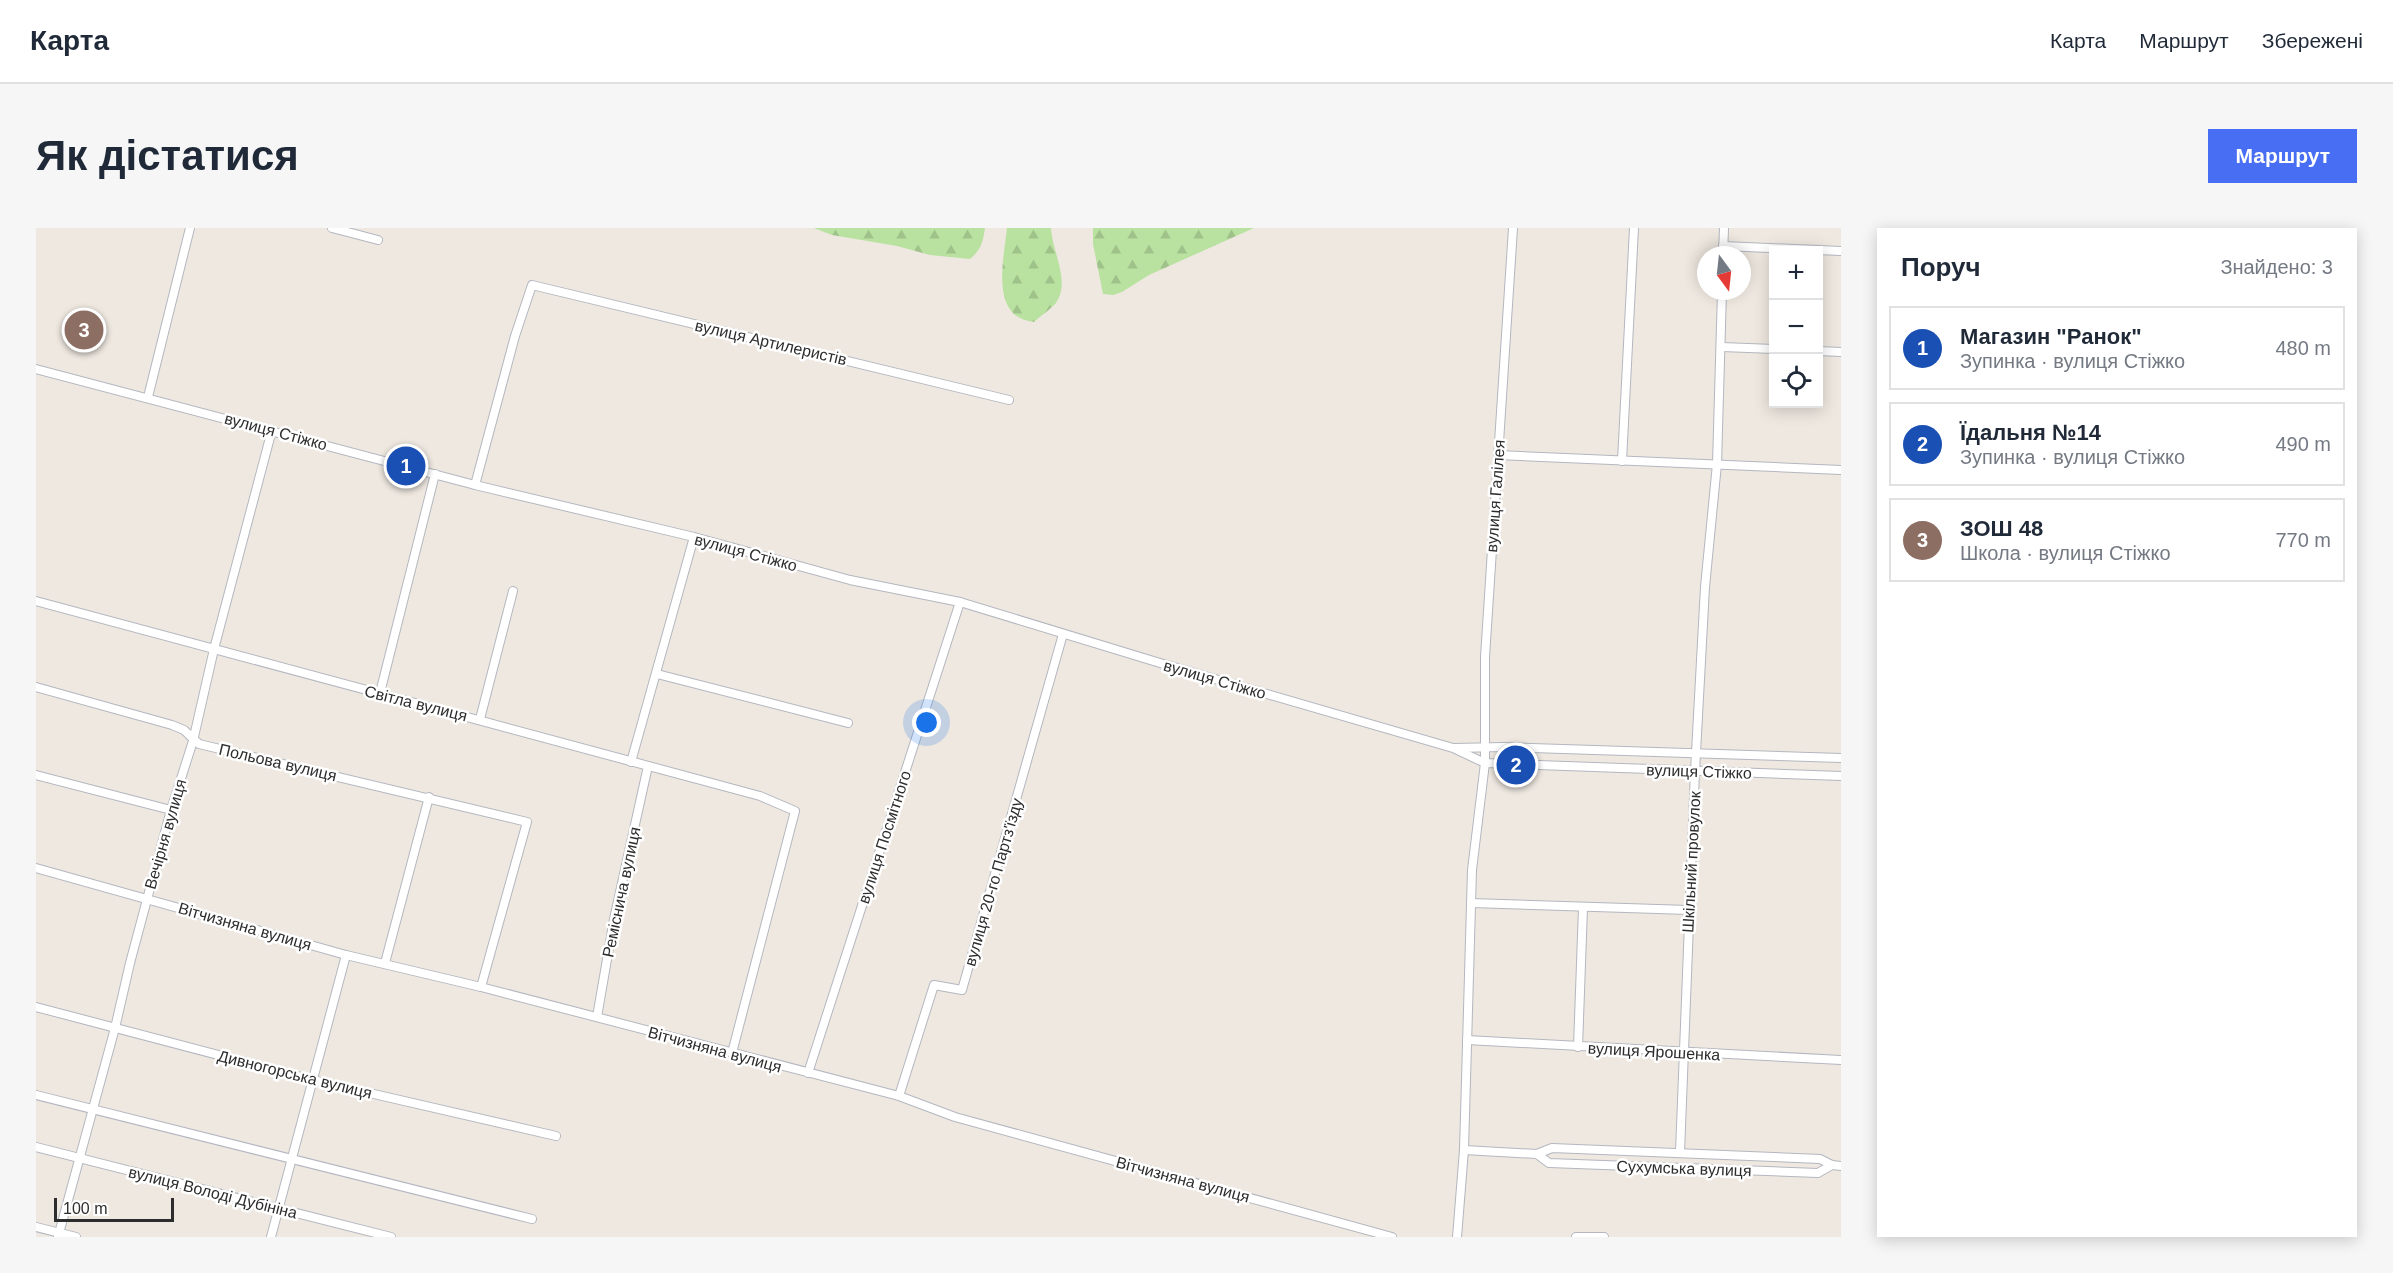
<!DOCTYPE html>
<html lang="uk">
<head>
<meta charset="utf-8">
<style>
  :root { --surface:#fff; --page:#f6f6f7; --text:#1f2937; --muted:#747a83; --line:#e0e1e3; --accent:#486ef3 }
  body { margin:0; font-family:Arial,sans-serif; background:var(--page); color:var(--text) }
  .controls { position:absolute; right:18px; top:18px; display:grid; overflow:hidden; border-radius:0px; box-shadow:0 3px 15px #0003 }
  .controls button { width:54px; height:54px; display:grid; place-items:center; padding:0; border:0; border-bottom:2px solid var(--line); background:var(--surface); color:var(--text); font:30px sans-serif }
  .compass { position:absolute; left:1661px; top:18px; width:54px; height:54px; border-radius:50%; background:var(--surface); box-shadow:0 3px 15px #0003; rotate:165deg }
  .scale { position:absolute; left:18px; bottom:15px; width:120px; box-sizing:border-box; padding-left:6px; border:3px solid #2d2d2d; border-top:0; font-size:16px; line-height:21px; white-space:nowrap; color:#2d2d2d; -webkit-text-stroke:4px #fff; paint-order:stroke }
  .you { position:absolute; left:891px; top:495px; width:21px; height:21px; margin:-15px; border:4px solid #fff; border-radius:50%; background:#1a73e8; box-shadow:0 0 0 9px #1a73e833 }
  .badge { display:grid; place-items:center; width:39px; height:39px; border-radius:50%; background:var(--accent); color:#fff; font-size:20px; font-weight:700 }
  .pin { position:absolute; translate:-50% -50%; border:3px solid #fff; box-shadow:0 2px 6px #0006 }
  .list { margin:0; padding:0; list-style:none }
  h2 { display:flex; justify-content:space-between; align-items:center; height:78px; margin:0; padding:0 24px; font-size:26px }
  h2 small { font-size:20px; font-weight:400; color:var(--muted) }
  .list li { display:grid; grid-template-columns:39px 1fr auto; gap:18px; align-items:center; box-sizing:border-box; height:84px; margin:0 12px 12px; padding:0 12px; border:2px solid var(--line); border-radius:0px }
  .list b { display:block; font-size:22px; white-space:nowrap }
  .list p { margin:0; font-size:20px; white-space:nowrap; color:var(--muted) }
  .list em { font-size:20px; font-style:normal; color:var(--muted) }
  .icon { flex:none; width:33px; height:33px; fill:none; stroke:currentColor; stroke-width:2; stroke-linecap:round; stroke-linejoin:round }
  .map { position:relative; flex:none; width:1805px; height:1009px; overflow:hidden; border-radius:0px }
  header { display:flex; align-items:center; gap:36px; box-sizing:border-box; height:84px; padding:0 30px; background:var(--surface); border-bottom:2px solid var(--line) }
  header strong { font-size:28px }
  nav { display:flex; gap:33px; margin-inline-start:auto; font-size:21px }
  .intro { display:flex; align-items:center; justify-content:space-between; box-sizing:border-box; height:144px; padding:0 36px }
  h1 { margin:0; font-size:42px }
  .button { padding:15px 27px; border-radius:0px; background:var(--accent); color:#fff; font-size:21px; font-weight:700 }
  main { display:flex; gap:36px; padding:0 36px }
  aside { flex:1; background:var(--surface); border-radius:0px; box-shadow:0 3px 15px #0003 }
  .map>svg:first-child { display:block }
</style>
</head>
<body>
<header>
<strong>Карта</strong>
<nav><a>Карта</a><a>Маршрут</a><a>Збережені</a></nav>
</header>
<div class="intro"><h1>Як дістатися</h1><a class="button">Маршрут</a></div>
<main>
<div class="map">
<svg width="1805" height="1009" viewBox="0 0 1805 1009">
  <defs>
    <pattern id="forest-firs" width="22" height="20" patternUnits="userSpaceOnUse" patternTransform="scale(1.5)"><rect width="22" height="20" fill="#b9e2a0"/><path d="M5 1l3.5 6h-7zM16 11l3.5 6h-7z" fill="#9fc28a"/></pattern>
  </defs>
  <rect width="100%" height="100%" fill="#eee8e0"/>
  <g fill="url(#forest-firs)">
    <path d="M778,0h171c-2,14 -4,22 -15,31l-40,-4 -33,-9 -65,-11z"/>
    <path d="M971,0h44c1,24 20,53 5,75 -6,7 -16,13 -22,19 -45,-4 -30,-64 -27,-94z"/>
    <polygon points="1057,0 1218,0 1113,47 1086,64 1077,67 1067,66 1057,16"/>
  </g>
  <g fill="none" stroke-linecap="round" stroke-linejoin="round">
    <defs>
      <g id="minor">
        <polyline points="296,0 342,12"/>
        <polyline points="1687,18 1805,23"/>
        <polyline points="1687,27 1688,0"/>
        <polyline points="1686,119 1738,121"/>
        <polyline points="1782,123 1805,124"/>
        <polyline points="0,141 439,257 658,309 814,352 924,374 1124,435 1417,520 1449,535 1805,548"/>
        <polyline points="112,169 154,0"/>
        <polyline points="1462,227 1805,242"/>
        <polyline points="1586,233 1598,0"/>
        <polyline points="439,257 479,108 496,57 973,172"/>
        <polyline points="0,373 724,568 759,583 696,825"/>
        <polyline points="621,446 812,495"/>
        <polyline points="0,459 136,497 148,502 163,516 491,594 445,759"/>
        <polyline points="344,465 399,246"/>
        <polyline points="444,491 477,363"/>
        <polyline points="1418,520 1468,519 1805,530"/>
        <polyline points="595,534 658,309"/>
        <polyline points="0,547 135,582"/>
        <polyline points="0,640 310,727 445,759 863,868 919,889 1356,1009"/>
        <polyline points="1435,675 1653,682"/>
        <polyline points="349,735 393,569"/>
        <polyline points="0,779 277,852 520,908"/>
        <polyline points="561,789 578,691 612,538"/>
        <polyline points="1431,812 1805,832"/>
        <polyline points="1542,819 1547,680"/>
        <polyline points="772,845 924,374"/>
        <polyline points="0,867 496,991"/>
        <polyline points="863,868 898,757 926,762 1027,406"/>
        <polyline points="0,919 355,1009"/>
        <polyline points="1428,922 1501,926 1516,920 1784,931 1796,937 1805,938"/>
        <polyline points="1644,924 1659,543 1669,359 1681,236 1686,63"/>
        <polyline points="1501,926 1513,935 1782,945 1796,937"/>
        <polyline points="0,999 40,1009"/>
        <polyline points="22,1009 79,800 94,735 135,582 157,513 178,421 236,202"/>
        <polyline points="235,1009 310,727"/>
        <polyline points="1421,1009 1428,922 1436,642 1449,535 1449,429 1477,0"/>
        <polyline points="1540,1009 1568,1009"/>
      </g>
    </defs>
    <use href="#minor" stroke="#b4b7c0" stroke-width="10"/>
    <use href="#minor" stroke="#fff" stroke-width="8"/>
  </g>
  <g text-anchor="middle" stroke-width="5" stroke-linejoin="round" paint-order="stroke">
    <g font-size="16" fill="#2d2d2d" stroke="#fff">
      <text transform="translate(735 114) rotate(13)" y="6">вулиця Артилеристів</text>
      <text transform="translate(240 203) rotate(15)" y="6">вулиця Стіжко</text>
      <text transform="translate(1459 268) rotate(-86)" y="6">вулиця Галілея</text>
      <text transform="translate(710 324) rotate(15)" y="6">вулиця Стіжко</text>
      <text transform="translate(1179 451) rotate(16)" y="6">вулиця Стіжко</text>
      <text transform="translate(380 475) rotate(14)" y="6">Світла вулиця</text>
      <text transform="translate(242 534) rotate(13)" y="6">Польова вулиця</text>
      <text transform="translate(1663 543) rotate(2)" y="6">вулиця Стіжко</text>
      <text transform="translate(129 606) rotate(-74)" y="6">Вечірня вулиця</text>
      <text transform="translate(848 609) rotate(-72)" y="6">вулиця Посмітного</text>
      <text transform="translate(1655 634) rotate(-87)" y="6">Шкільний провулок</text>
      <text transform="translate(957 654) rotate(-74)" y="6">вулиця 20-го Партз'їзду</text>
      <text transform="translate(585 664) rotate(-78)" y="6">Реміснича вулиця</text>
      <text transform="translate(209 698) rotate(16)" y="6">Вітчизняна вулиця</text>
      <text transform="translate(679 821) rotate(15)" y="6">Вітчизняна вулиця</text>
      <text transform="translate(1618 823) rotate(3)" y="6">вулиця Ярошенка</text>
      <text transform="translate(259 846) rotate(14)" y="6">Дивногорська вулиця</text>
      <text transform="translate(1648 940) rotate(2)" y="6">Сухумська вулиця</text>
      <text transform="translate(1147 951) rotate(15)" y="6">Вітчизняна вулиця</text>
      <text transform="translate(177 964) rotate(14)" y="6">вулиця Володі Дубініна</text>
    </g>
  </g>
</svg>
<div class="controls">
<button>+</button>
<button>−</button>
<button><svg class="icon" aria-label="locate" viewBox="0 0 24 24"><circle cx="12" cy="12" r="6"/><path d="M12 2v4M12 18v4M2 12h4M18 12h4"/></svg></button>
</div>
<svg class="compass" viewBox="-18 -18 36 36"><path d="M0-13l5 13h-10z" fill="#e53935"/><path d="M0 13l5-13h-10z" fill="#747a83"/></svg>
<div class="scale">100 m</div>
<div class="you"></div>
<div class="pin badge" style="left:370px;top:238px;background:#1a4fb4">1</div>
<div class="pin badge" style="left:1480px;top:537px;background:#1a4fb4">2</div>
<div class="pin badge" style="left:48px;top:102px;background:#8d6e63">3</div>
</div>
<aside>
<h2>Поруч<small>Знайдено: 3</small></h2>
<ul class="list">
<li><span class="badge" style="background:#1a4fb4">1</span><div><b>Магазин &quot;Ранок&quot;</b><p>Зупинка · вулиця Стіжко</p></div><em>480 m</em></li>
<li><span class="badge" style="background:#1a4fb4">2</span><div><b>Їдальня №14</b><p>Зупинка · вулиця Стіжко</p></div><em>490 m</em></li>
<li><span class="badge" style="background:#8d6e63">3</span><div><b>ЗОШ 48</b><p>Школа · вулиця Стіжко</p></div><em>770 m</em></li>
</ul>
</aside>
</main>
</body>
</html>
